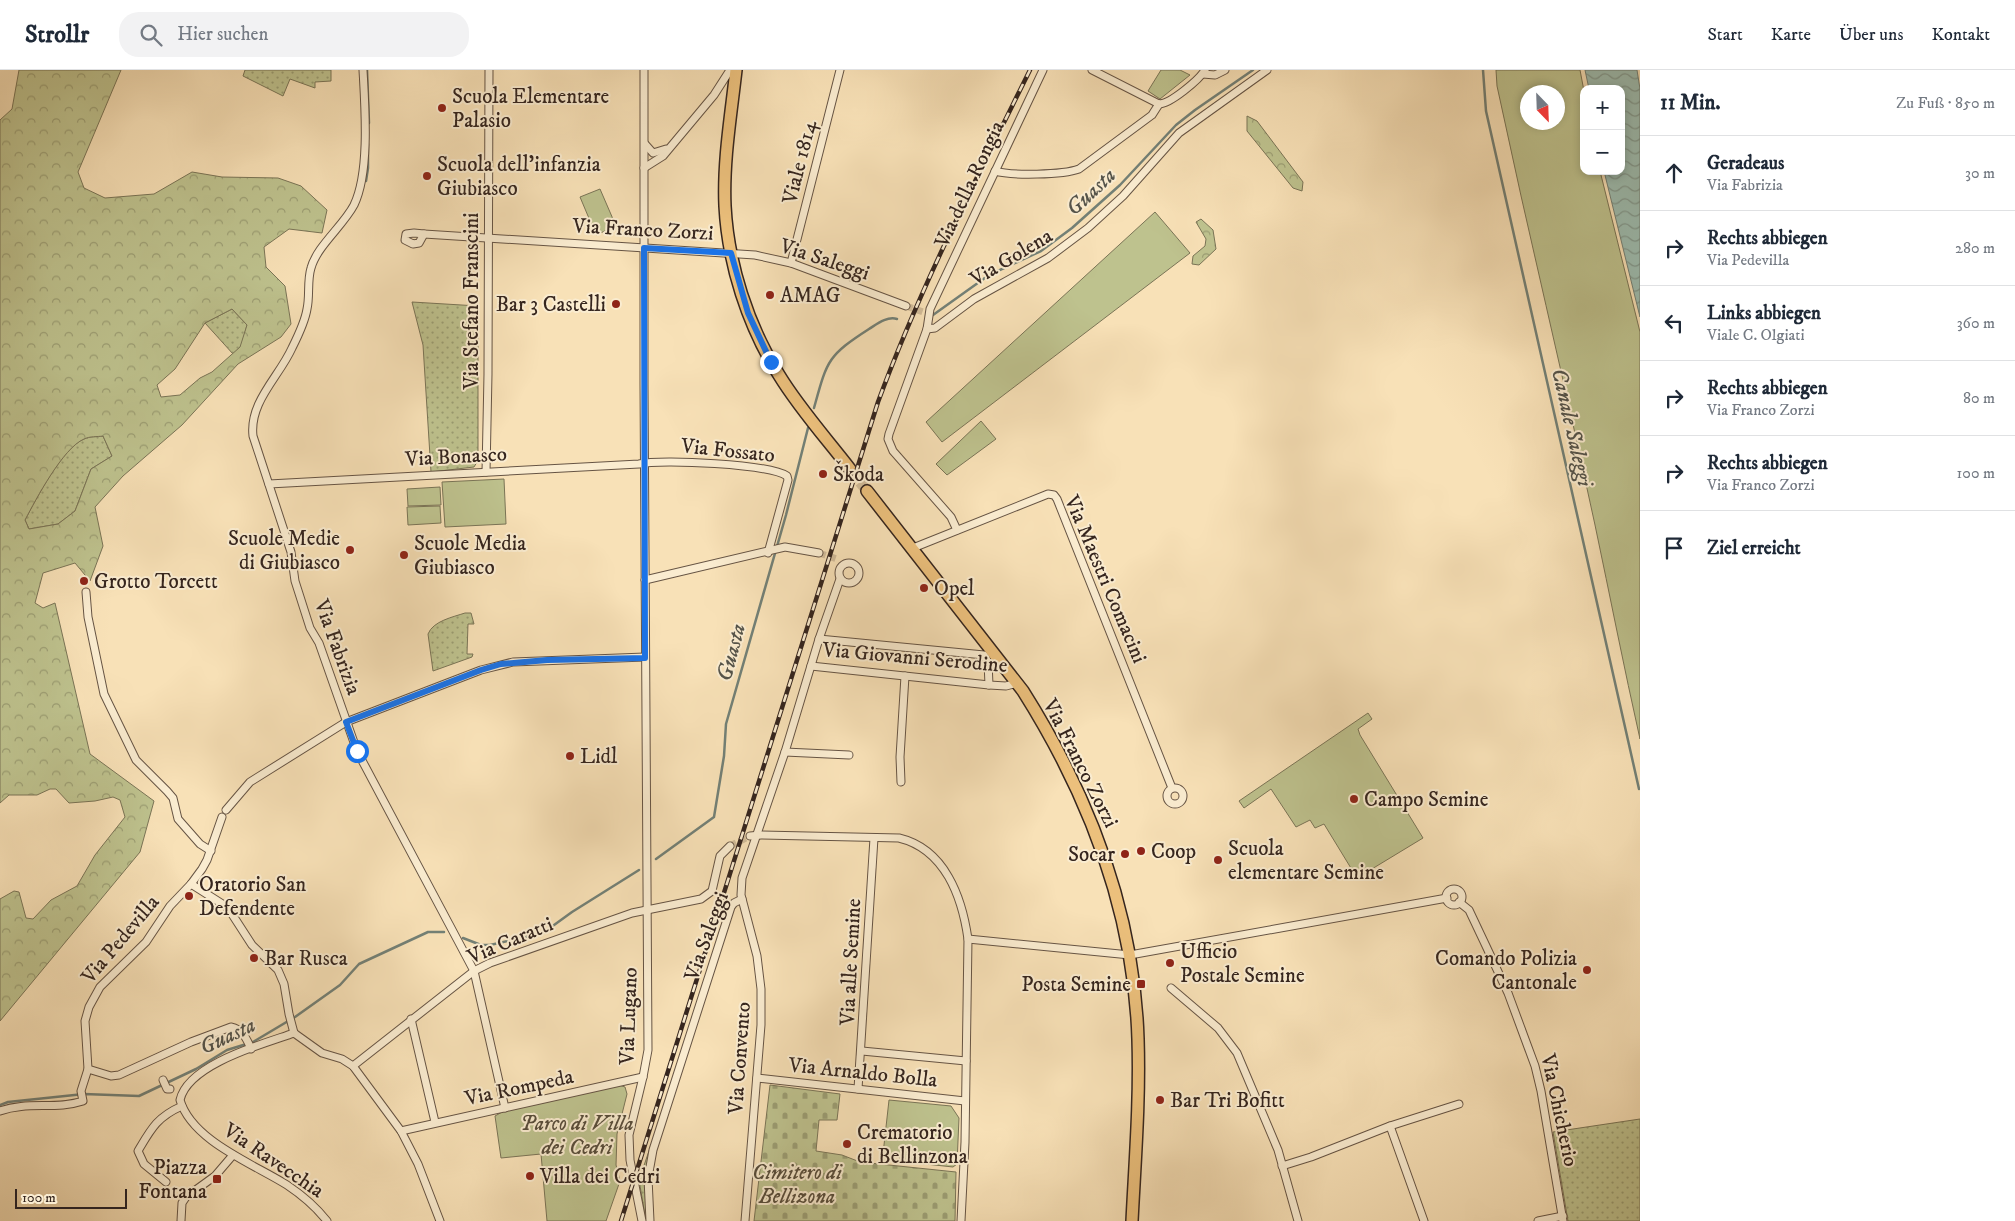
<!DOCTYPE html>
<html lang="de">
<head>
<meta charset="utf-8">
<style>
  :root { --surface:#fff; --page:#f2f2f3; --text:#1f2937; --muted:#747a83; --line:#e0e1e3 }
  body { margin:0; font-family:"IM FELL DW Pica",serif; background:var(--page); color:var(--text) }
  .controls { position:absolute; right:15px; top:15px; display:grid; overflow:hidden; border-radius:10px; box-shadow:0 2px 8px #0003 }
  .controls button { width:45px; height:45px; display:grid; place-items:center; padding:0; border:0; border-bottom:1px solid var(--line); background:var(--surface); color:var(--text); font:25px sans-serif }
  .compass { position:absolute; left:1520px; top:15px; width:45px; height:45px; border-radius:50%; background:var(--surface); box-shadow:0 2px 8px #0003; rotate:157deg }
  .scale { position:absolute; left:15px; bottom:12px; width:112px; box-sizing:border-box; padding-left:5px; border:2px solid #35251e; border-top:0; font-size:14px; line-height:18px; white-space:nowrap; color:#35251e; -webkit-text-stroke:4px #faecd0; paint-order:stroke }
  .stop { position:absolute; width:15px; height:15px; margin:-11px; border:4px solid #1a73e8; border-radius:50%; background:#fff }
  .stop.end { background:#1a73e8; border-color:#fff; box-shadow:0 1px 5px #0008 }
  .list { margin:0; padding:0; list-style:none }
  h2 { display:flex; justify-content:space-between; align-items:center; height:65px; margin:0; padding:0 20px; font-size:21px }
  h2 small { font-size:16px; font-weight:400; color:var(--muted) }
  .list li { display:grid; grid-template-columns:32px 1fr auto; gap:15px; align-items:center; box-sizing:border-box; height:75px; padding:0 20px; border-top:1px solid var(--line) }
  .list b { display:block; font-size:19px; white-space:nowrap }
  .list p { margin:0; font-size:16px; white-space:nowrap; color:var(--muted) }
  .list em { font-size:16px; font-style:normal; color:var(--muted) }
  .icon { flex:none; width:28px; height:28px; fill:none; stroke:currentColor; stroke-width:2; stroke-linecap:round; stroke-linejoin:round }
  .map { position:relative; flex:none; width:1640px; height:1151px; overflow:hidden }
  header { display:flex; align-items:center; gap:30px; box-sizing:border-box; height:70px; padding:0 25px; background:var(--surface); border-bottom:1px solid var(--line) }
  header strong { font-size:24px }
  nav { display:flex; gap:28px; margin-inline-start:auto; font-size:18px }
  .search { width:350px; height:45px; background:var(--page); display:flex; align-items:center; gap:12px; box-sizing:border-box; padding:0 18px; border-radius:20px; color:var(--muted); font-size:19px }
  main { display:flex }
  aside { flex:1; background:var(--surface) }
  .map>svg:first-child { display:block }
</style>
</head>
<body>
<header>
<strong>Strollr</strong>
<div class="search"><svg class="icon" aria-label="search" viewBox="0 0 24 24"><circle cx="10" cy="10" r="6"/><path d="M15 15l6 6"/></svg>Hier suchen</div>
<nav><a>Start</a><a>Karte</a><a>Über uns</a><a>Kontakt</a></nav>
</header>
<main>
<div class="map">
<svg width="1640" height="1151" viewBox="0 0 1640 1151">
  <defs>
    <pattern id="grass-dots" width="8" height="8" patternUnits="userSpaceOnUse" patternTransform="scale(1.25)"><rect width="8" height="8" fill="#bec28e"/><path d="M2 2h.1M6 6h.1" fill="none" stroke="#9b9d73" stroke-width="1.8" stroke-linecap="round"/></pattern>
    <pattern id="forest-crowns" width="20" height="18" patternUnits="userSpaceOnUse" patternTransform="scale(1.25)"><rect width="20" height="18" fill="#bec28e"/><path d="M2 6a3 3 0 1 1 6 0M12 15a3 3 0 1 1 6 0" fill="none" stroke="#9b9d73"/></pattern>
    <pattern id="cemetery-stones" width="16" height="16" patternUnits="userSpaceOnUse" patternTransform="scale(1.25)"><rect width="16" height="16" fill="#bec28e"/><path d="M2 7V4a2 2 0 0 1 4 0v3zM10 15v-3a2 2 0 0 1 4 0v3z" fill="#9b9d73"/></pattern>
    <pattern id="water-waves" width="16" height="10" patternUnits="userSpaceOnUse" patternTransform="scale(1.25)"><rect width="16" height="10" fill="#9dbdb1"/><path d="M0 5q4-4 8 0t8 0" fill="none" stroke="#81998f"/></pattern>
  </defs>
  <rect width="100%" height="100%" fill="#f8e1b7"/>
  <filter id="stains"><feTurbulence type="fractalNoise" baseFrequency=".004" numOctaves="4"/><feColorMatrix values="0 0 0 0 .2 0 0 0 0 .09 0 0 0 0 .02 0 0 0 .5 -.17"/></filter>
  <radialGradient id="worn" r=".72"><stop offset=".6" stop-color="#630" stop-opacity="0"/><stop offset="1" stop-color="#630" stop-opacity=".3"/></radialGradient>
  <g fill="url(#grass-dots)" stroke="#7a7456">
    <polygon points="245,0 331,0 331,11 315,12 315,18 290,9 283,26 243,6"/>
    <polygon points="412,232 478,236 478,385 477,392 474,397 431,402 423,275"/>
    <polygon points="232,239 247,255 241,277 233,284 205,253"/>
    <path d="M103,366l9,20 -21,13 -16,42 -17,13 -29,5 -4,-9c11,-21 38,-73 59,-81 6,-3 13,-2 19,-3z"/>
    <path d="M465,543h6l3,11h-6l-1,30h6l-1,3 -39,14 -5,-37c5,-13 25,-17 37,-21z"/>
    <polygon points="1640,1049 1640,1151 1568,1151 1553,1062"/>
    <polygon points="650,1078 651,1078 648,1151 646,1151 639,1110"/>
  </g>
  <g fill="url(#forest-crowns)" stroke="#7a7456" fill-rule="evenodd">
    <path d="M19,0h102l-43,102 6,16 21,10 49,-4 38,-22 30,5 56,1 23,8 26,24 -5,23 -33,-4 -25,18 2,20 19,19 6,38 -10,13 -43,27 -56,61 -59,51 -28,31 8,39 -13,35 -15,-18 -32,10 -8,30 8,5 12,-5 35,151 64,47 -14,51 -140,169v-122l14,-8 5,1 7,26 7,1 18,-19 26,-14 18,-31 30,-38 -5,-17 -7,-3 -18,4 -26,2 -13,-14h-6l-13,6h-28l-9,8v-683l12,-11zM232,239l15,16 -7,22 -28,25 -12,6 -20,17 -19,2 -4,-12 18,-16 30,-46zM103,366l9,20 -21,13 -16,42 -17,13 -29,5 -4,-9c11,-21 38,-72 59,-81 6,-3 13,-2 19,-3z"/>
    <polygon points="1247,46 1257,51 1303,112 1302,121 1293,118 1247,61"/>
    <polygon points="1201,149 1213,160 1216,179 1199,195 1192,194 1193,186 1205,176 1206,169 1196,152"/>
  </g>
  <polygon fill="url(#cemetery-stones)" stroke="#7a7456" points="770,1015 840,1024 837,1050 819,1050 816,1081 842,1085 860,1092 956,1102 955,1151 754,1151"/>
  <g fill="#bec28e" stroke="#7a7456" fill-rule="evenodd">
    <polygon points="1161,0 1180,0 1190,5 1160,29 1148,21"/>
    <path d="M1496,0h84l4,21v80h16l40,161v407c-16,-71 -30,-143 -45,-214 -31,-147 -67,-292 -98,-439zM1528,22h30v30h-30z"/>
    <polygon points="600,119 616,156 596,165 580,127"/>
    <polygon points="1155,142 1190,183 942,372 926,352"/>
    <polygon points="981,351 996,369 947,405 936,394"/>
    <polygon points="504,409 506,454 445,457 442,412"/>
    <polygon points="440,417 441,435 408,436 407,419"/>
    <polygon points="440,436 441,453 408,455 407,437"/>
    <polygon points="1368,643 1372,649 1358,659 1360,665 1423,768 1357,808 1324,754 1315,758 1310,750 1296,757 1271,719 1244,738 1239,731"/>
    <polygon points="619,1015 625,1017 627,1024 617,1064 616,1095 620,1111 606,1151 547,1151 541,1084 501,1088 495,1046 504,1041"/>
    <polygon points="889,1030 951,1036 959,1048 957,1094 953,1097 907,1092 896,1086 883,1084"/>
  </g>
  <polygon fill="url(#water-waves)" stroke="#738076" points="1585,0 1637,0 1640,19 1640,247 1604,101 1621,101 1621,19 1589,19"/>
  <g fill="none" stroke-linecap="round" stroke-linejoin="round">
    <g stroke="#738076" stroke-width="2.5">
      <polyline points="367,0 369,53"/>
      <polyline points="1483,0 1486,41 1639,719"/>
      <polyline points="366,111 368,98 368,74"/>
      <polyline points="933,245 989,205 1041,181 1072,158 1120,115 1176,55 1195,40 1253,0"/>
      <path d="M814,338c13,-47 13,-52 55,-79 8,-5 18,-13 28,-10"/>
      <polyline points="656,789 714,747 724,686 726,654 786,445 808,358"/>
      <polyline points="463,868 481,875 490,875 543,863 572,842 639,800"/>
      <polyline points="0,1035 8,1032 84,1024 139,1026 196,999 227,980 253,972 295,947 340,915 359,894 428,862 444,862"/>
    </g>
    <g stroke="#d1bb98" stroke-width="7" stroke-dasharray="7 3.5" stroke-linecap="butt">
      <polyline points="906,236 926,243"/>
      <polyline points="819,483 837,489"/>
      <polyline points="730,776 750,766"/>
    </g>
    <polyline stroke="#d1bb98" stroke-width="11" stroke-dasharray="11 5.5" stroke-linecap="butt" points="850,399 867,421"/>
    <defs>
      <g id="street">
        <path d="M363,0c2,37 7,102 -9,135 -11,21 -37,41 -43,63 -4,13 -1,28 -4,41 -2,13 -9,27 -15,39 -13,29 -43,54 -39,88l38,116 4,29 15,47 9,15 38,108 117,220 31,137"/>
        <polyline points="1092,0 1159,34"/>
        <polyline points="1203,4 1215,5 1225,0"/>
        <path d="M1159,34c11,0 40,-24 46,-34"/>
        <polyline points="645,74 653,83 666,79"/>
        <polyline points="644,98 663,86 714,25 730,0"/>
        <path d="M995,101c16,5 68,4 84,-2l73,-54 7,-11"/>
        <polygon points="414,163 424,164 419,173 413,174 405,170 406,164"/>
        <polyline points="424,164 755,185 791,193 906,236"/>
        <polyline points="791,193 840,0"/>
        <polyline points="927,259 935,258 974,229 1048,188 1088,158 1123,126 1179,63 1267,0"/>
        <polyline points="486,402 488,304 489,0"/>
        <path d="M269,414l370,-20c23,-5 130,0 148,12l1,4 -20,73"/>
        <polyline points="957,460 951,447 893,381 888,369 889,364 927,259 930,239 1043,0"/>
        <polyline points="913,478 1048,424 1054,425 1057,429 1172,718"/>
        <circle cx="849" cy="503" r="10"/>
        <polyline points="645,510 785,477 819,483"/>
        <polyline points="86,522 88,547 104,624 136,690 167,721 173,728 178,749 200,774 211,781"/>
        <polyline points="819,569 984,585 988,592 989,615"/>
        <polyline points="811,596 989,615 1006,616 1017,613"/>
        <polyline points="785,682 849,685"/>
        <polyline points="901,712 900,687 905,606"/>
        <circle cx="1175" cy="726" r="8"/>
        <polyline points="226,740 250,712 346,652 481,600 513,592 645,587"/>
        <path d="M750,766l11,-1 138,3c46,11 63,59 69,101l-3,203 -4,79"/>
        <polyline points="191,814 224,835 230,841 252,875 278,900 284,914 289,944 294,963"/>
        <circle cx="1454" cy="827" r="8"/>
        <polyline points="1459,832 1469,840 1486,876 1508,923 1535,996 1541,1021 1563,1151"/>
        <polyline points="968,869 1130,885 1447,828"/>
        <polyline points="1171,918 1218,958 1237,983 1278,1080 1298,1151"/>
        <polyline points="411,949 435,1052"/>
        <path d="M294,963c-31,11 -106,31 -114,67 12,41 74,64 107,85 15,10 29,22 40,36"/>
        <polyline points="294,963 322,983 342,989 353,996 401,1061 418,1094 440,1151"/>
        <polyline points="862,981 966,991"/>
        <polyline points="353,996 474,901 490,893 632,843 701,829 712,821 720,786 730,776"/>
        <path d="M88,999l23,7 8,-1 72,-33 40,-15c11,2 16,12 20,22"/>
        <polyline points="757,1008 965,1031"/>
        <polyline points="163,1010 167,1019 170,1019"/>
        <polyline points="858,1019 874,768"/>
        <path d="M0,1041c27,-10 56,-1 83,-10l-2,-10 7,-22 -3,-48 4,-14 11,-20 46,-45 24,-36 21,-22 11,-15 5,-9 15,-43"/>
        <polyline points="1390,1056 1424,1151"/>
        <polyline points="401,1061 643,1007"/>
        <polyline points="1282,1096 1311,1087 1390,1056 1459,1034"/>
        <path d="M166,1112l-22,-18 -6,-13c13,-22 19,-34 44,-45"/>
        <polyline points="181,1151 182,1133 186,1127 215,1106 233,1085"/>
        <polyline points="642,1151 630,1090 629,1065 643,1007 648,980 644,314 644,0"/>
        <polyline points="650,1151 648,1108 653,1080 731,837 734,833 742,829"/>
        <polyline points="745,1151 761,955 761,919 757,886 741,825 742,808 785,682 819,569 840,509"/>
        <polyline points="1538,1151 1563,1146"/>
      </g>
      <g id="primary">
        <path d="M736,0c-5,45 -13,91 -11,136 3,58 23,120 54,169 20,33 47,63 71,94"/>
        <path d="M867,421l156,200c67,106 111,221 115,348 2,61 -3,122 -6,182"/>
      </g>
    </defs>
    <use href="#street" stroke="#665444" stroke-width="9"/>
    <use href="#primary" stroke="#35251e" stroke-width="14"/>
    <use href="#street" stroke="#faecd0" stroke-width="7"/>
    <use href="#primary" stroke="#ecc07c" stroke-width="11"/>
    <defs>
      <path id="rail" d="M621,1151l257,-819c42,-114 98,-223 152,-332"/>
    </defs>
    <use href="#rail" stroke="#35251e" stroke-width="4.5"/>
    <use href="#rail" stroke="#faecd0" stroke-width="2.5" stroke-dasharray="8" stroke-linecap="butt"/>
  </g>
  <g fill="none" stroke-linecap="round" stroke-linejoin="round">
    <polyline stroke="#1a73e8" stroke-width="6" points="357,681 346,652 481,600 501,594 547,590 645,588 644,178 731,183 748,243 771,292"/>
  </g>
  <g fill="#8f2418" stroke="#faecd0" stroke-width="2">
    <circle cx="442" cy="38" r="5"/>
    <circle cx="427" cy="106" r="5"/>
    <circle cx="770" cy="225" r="5"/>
    <circle cx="616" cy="234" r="5"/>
    <circle cx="823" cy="404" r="5"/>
    <circle cx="350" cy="480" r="5"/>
    <circle cx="404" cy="485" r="5"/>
    <circle cx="84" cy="511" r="5"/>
    <circle cx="924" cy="518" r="5"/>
    <circle cx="570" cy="686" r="5"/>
    <circle cx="1354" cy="729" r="5"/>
    <circle cx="1141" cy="781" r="5"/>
    <circle cx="1125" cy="784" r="5"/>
    <circle cx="1218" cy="790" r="5"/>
    <circle cx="189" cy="826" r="5"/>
    <circle cx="254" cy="888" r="5"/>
    <circle cx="1170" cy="893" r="5"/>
    <circle cx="1587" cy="900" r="5"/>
    <rect x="1136" y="909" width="10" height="10" rx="2.5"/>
    <circle cx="1160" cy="1030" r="5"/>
    <circle cx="847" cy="1074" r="5"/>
    <circle cx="530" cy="1106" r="5"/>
    <rect x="212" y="1104" width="10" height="10" rx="2.5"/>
  </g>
  <g text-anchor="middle" stroke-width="4" stroke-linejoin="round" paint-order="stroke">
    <g font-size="21" fill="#35251e" stroke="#faecd0" text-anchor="start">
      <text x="452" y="33">Scuola Elementare<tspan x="452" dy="24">Palasio</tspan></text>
      <text x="437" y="101">Scuola dell'infanzia<tspan x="437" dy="24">Giubiasco</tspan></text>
      <text x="780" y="232">AMAG</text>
      <text x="606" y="241" text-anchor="end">Bar 3 Castelli</text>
      <text x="833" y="411">Škoda</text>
      <text x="340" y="475" text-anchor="end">Scuole Medie<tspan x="340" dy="24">di Giubiasco</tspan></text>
      <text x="414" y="480">Scuole Media<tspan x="414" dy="24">Giubiasco</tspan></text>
      <text x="94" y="518">Grotto Torcett</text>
      <text x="934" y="525">Opel</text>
      <text x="580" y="693">Lidl</text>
      <text x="1364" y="736">Campo Semine</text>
      <text x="1228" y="785">Scuola<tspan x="1228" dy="24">elementare Semine</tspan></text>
      <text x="1151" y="788">Coop</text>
      <text x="1115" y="791" text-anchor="end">Socar</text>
      <text x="199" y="821">Oratorio San<tspan x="199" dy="24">Defendente</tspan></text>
      <text x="1180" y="888">Ufficio<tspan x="1180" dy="24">Postale Semine</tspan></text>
      <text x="264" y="895">Bar Rusca</text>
      <text x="1577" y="895" text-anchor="end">Comando Polizia<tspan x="1577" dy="24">Cantonale</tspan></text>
      <text x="1131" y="921" text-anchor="end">Posta Semine</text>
      <text x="1170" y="1037">Bar Tri Bofitt</text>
      <text x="857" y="1069">Crematorio<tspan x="857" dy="24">di Bellinzona</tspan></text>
      <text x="207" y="1104" text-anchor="end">Piazza<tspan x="207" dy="24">Fontana</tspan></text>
      <text x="540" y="1113">Villa dei Cedri</text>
    </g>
    <g font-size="21" fill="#35251e" stroke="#faecd0">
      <text transform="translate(799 92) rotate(-76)" y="7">Viale 1814</text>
      <text transform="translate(969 114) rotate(-65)" y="7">Via della Rongia</text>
      <text transform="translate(643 159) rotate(3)" y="7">Via Franco Zorzi</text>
      <text transform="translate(1011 187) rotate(-31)" y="7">Via Golena</text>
      <text transform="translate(825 189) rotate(18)" y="7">Via Saleggi</text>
      <text transform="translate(471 231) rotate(-90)" y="7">Via Stefano Franscini</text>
      <text transform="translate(728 380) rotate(6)" y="7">Via Fossato</text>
      <text transform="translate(456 386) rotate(-3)" y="7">Via Bonasco</text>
      <text transform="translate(1106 509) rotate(67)" y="7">Via Maestri Comacini</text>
      <text transform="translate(338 577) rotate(70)" y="7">Via Fabrizia</text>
      <text transform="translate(915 587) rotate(5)" y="7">Via Giovanni Serodine</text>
      <text transform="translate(1081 693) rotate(63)" y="7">Via Franco Zorzi</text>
      <text transform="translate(706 866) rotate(-70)" y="7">Via Saleggi</text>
      <text transform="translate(120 869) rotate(-50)" y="7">Via Pedevilla</text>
      <text transform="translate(510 870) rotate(-23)" y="7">Via Caratti</text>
      <text transform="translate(850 892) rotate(-87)" y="7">Via alle Semine</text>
      <text transform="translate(628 946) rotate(-88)" y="7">Via Lugano</text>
      <text transform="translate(739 988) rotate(-86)" y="7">Via Convento</text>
      <text transform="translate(863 1002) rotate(6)" y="7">Via Arnaldo Bolla</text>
      <text transform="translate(519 1017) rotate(-12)" y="7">Via Rompeda</text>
      <text transform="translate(1560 1040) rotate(78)" y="7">Via Chicherio</text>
      <text transform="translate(274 1090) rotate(34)" y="7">Via Ravecchia</text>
    </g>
    <g font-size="21" font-style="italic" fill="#574c3a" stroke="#faecd0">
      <text x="577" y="1060">Parco di Villa<tspan x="577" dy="24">dei Cedri</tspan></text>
      <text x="797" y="1109">Cimitero di<tspan x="797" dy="24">Bellizona</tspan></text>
    </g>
    <g font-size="22" font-style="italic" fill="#54534a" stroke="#faecd0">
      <text transform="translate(1090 121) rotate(-43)" y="8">Guasta</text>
      <text transform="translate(1573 357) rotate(77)" y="8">Canale Saleggi</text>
      <text transform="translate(730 582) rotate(-75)" y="8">Guasta</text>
      <text transform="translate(227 965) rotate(-25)" y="8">Guasta</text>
    </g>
  </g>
  <rect width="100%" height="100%" filter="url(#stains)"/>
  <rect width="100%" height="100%" fill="url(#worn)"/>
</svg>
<div class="controls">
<button>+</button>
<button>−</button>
</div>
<svg class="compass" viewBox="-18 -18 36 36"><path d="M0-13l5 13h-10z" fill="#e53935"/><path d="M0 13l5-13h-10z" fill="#747a83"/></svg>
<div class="scale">100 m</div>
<div class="stop" style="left:357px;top:681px"></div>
<div class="stop end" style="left:771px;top:292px"></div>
</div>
<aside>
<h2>11 Min.<small>Zu Fuß · 850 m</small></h2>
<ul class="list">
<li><svg class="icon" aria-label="ahead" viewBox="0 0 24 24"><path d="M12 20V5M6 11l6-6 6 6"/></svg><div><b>Geradeaus</b><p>Via Fabrizia</p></div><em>30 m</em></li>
<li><svg class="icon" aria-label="right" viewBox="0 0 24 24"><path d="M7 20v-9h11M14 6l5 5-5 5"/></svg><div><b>Rechts abbiegen</b><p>Via Pedevilla</p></div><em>280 m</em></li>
<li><svg class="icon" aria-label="left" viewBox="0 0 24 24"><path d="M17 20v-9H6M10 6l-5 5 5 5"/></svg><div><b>Links abbiegen</b><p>Viale C. Olgiati</p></div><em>360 m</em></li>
<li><svg class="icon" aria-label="right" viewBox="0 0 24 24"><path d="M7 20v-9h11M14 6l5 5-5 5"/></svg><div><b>Rechts abbiegen</b><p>Via Franco Zorzi</p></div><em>80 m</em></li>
<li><svg class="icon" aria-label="right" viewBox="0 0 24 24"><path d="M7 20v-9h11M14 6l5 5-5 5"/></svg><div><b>Rechts abbiegen</b><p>Via Franco Zorzi</p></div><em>100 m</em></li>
<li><svg class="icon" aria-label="arrive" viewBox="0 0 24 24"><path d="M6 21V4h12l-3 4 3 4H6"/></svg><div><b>Ziel erreicht</b></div></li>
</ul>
</aside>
</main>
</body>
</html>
